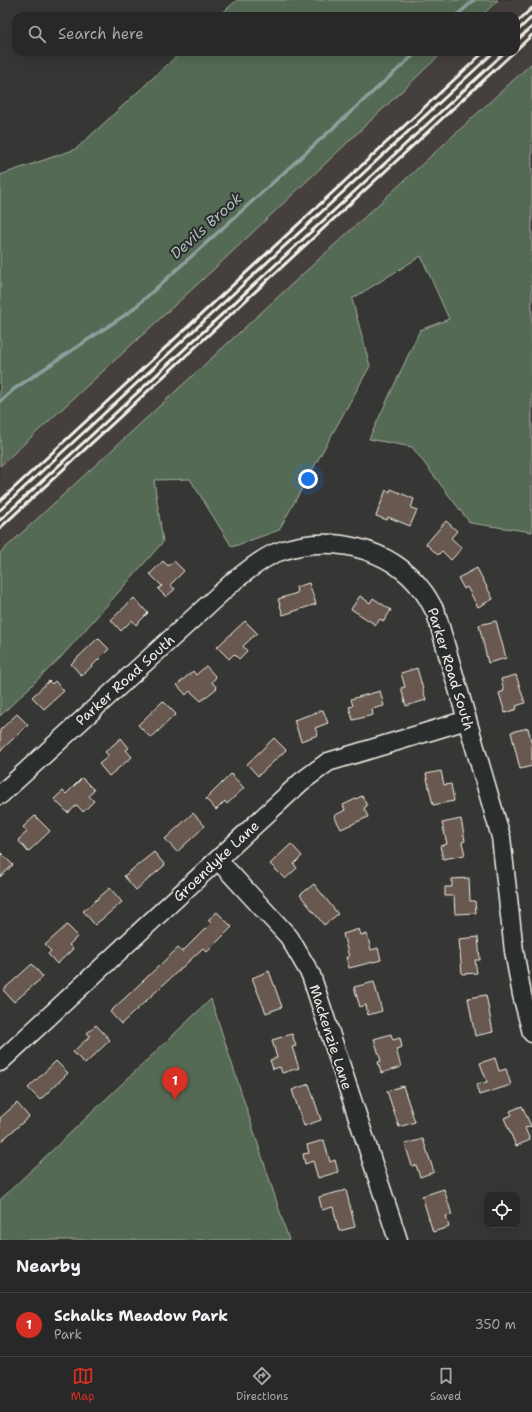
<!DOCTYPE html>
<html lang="en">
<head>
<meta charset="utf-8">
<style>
  :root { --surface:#282828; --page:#303030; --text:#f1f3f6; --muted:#a5a6a8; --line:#444445; --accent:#d93025 }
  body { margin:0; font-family:"Shantell Sans",sans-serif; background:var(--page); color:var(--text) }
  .controls { position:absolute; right:12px; bottom:12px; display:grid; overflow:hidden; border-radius:8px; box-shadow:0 4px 16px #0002 }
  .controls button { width:36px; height:36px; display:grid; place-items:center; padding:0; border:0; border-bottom:1px solid var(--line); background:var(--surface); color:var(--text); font:20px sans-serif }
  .you { position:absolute; left:308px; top:479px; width:14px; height:14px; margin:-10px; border:3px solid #fff; border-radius:50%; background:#1a73e8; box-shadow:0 0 0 6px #1a73e833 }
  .badge { display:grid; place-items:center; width:26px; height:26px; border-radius:50%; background:var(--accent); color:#fff; font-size:13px; font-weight:700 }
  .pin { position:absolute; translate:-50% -33px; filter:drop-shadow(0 1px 2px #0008) }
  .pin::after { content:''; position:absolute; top:21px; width:14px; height:12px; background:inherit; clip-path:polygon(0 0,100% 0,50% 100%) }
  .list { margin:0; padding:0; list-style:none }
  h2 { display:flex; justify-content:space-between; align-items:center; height:52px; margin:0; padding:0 16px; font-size:17px }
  h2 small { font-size:13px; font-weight:400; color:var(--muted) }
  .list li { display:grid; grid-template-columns:26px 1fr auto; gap:12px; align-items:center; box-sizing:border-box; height:64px; padding:0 16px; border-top:1px solid var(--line) }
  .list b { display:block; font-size:15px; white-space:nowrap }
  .list p { margin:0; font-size:13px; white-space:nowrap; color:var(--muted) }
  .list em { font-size:13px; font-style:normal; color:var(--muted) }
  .icon { flex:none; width:22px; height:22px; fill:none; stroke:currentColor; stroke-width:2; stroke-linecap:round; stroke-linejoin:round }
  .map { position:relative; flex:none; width:532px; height:1240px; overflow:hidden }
  .search { position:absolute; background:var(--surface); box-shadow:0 4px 16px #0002; left:12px; right:12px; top:12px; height:44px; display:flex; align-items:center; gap:10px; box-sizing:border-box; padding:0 14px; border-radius:12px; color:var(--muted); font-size:15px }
  .sheet { height:116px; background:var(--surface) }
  nav { display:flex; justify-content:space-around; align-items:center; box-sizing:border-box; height:56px; border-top:1px solid var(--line); background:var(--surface); font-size:11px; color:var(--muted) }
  nav a { display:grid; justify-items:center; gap:2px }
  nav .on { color:var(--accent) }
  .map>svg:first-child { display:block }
</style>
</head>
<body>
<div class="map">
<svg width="532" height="1240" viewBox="0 0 532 1240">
  <rect width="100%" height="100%" fill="#363635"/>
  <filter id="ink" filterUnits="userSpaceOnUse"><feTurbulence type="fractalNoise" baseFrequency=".025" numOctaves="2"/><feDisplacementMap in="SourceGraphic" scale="8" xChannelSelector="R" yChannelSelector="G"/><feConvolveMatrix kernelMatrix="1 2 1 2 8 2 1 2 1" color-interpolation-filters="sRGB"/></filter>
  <g filter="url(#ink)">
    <polygon fill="#45403d" points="498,0 532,0 532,63 0,553 0,466 214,269 443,52 516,52 516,16 481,16"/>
    <g fill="#546a55" stroke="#a4ae9e">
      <polygon points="237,0 498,0 481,16 219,16"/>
      <polygon points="181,52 443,52 214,269 0,466 0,175 76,149"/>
      <polygon points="532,63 532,532 470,523 412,447 369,439 420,330 449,319 421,256 352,299 370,366 279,530 232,547 190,479 154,480 163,542 62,656 0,716 0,553"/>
      <polygon points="211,999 289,1240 0,1240 0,1200"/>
    </g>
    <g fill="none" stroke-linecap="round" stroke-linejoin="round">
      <g stroke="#8e9f9d" stroke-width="3.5">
        <polyline points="456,16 474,0"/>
        <polyline points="0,402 14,389 131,311 417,52"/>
      </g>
    </g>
    <g fill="#68594f" stroke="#f4f1e8">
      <polygon points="391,489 414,499 411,508 417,510 410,526 388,517 387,520 376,516 386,490 390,492"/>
      <polygon points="446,521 457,531 451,538 462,548 451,560 442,551 438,555 426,544"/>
      <polygon points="163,561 168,566 174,561 184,571 170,585 175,589 166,597 158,589 162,586 150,574"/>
      <polygon points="477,568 493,599 478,607 467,587 464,589 458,578"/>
      <polygon points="309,583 316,604 283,615 278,599 297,593 296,587"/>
      <polygon points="360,596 370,603 373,598 391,610 384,621 380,619 376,625 351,609"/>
      <polygon points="134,598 148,613 136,625 132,620 121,631 111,620"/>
      <polygon points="245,621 257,633 243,646 247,651 239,659 234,654 229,659 217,647"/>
      <polygon points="496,621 506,658 488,663 479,625"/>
      <polygon points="98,638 109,649 82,676 71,664"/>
      <polygon points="206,666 216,677 212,682 217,688 201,701 190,691 186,695 177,685 193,671 196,675"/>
      <polygon points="417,668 426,700 406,706 401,688 405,687 401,673"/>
      <polygon points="516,675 525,703 516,706 517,709 505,713 499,693 504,691 501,679"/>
      <polygon points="49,681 52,684 55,681 64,691 44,709 32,697"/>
      <polygon points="380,691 384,706 372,709 373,715 353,720 349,707 353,706 351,699"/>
      <polygon points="163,701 176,714 151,738 138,725"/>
      <polygon points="323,710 328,723 315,728 318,735 301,741 294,720"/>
      <polygon points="17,714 28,725 0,751 0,730"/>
      <polygon points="528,728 532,745 532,766 520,769 511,732"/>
      <polygon points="121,738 129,748 126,750 132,757 109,776 99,764 109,756 105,752"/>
      <polygon points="274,738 286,750 258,776 247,764"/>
      <polygon points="441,771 444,785 451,784 454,801 433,805 426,774"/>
      <polygon points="231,774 244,788 227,804 225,801 216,810 206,799"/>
      <polygon points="82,778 94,790 89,796 94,801 83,812 77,805 68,813 54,799 63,791 66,794"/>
      <polygon points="362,796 367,806 364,808 368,817 341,829 334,816 345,810 343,805"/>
      <polygon points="193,813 205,826 177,852 165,839"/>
      <polygon points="35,816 50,831 28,852 18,840 27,832 23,827"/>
      <polygon points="461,819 465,841 462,842 465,855 443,859 440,846 447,844 442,823"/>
      <polygon points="291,844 302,856 294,864 297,868 285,879 270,864"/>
      <polygon points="0,852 13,865 0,877"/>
      <polygon points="154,852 165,865 136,890 124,876"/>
      <polygon points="469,878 470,901 475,901 476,913 455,914 454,896 445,896 445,887 452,887 452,879"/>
      <polygon points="314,884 338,914 324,925 300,895"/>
      <polygon points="110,888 122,902 95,925 83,911"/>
      <polygon points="217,912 232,927 207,952 203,948 121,1024 110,1012 178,948 182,952 211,923 208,920"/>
      <polygon points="67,925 78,936 69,945 73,949 57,964 48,954 51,951 45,945"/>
      <polygon points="359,929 361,935 367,934 371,950 378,948 381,960 349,968 346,957 349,957 343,934"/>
      <polygon points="478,937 480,960 475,960 477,973 462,974 459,939"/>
      <polygon points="32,964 43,977 14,1002 3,990"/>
      <polygon points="269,971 282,1007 266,1013 252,978"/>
      <polygon points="374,982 382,1011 368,1015 366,1005 360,1007 354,987"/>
      <polygon points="486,995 493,1032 475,1036 468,998"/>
      <polygon points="96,1025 110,1040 85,1064 73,1052 90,1036 87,1033"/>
      <polygon points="292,1034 296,1046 292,1047 299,1068 282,1073 280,1067 273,1069 270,1060 277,1058 272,1040"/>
      <polygon points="391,1034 393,1040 400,1038 402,1047 396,1049 401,1067 381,1073 378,1062 381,1061 374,1039"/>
      <polygon points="495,1058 499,1071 506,1069 511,1085 479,1095 476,1085 487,1082 480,1063"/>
      <polygon points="56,1061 68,1073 40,1100 28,1088"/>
      <polygon points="309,1084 321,1120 304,1126 292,1090"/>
      <polygon points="403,1086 415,1122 399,1127 387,1091"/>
      <polygon points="17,1103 29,1117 0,1142 0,1118"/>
      <polygon points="522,1106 531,1126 525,1128 530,1140 516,1146 504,1118 512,1115 510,1111"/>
      <polygon points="423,1139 434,1172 420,1177 416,1165 412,1166 405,1144"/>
      <polygon points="324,1140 330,1162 335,1160 338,1172 318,1178 313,1161 305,1164 303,1154 309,1153 307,1145"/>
      <polygon points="444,1189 452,1215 446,1216 449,1227 433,1232 422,1196"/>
      <polygon points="346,1190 355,1227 339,1231 333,1207 322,1210 319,1197"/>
    </g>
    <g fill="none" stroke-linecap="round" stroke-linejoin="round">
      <defs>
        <g id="minor">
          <path d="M0,795l234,-214c13,-10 28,-23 44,-29 50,-18 111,-6 144,38 6,7 10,16 14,23l65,224 13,114 8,44 10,38"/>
          <polyline points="218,860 289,937 311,975 398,1240"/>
          <polyline points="0,1062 301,782 328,762 467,720"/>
        </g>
      </defs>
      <use href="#minor" stroke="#f4f1e8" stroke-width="21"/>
      <use href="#minor" stroke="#2a2d2e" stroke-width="18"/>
      <g stroke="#f4f1e8" stroke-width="3">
        <polyline points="516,23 532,8"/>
        <polyline points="516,32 532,17"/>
        <polyline points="516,41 532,27"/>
        <polyline points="516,50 532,35"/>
        <polyline points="0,501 484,52"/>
        <polyline points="0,510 494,52"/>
        <polyline points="0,520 505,52"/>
        <polyline points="0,528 514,52"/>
      </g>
    </g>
  </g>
  <g text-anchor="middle" stroke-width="4" stroke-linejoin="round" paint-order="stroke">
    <g font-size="14" fill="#f4f1e8" stroke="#2a2d2e">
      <text transform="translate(451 669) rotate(73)" y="5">Parker Road South</text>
      <text transform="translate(125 680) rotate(-42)" y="5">Parker Road South</text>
      <text transform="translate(216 861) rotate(-43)" y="5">Groendyke Lane</text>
      <text transform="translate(331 1037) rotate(72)" y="5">Mackenzie Lane</text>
    </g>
    <g font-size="15" font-style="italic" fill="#b0bbb6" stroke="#2a2d2e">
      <text transform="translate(206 226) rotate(-42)" y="5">Devils Brook</text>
    </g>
  </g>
</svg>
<div class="controls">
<button><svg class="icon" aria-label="locate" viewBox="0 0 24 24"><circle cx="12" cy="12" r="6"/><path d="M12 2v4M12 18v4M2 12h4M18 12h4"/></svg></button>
</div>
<div class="you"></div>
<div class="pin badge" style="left:175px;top:1100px">1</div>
<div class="search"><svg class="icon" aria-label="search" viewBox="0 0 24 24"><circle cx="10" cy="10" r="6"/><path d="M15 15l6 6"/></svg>Search here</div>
</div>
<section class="sheet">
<h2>Nearby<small></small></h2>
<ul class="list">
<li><span class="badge">1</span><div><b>Schalks Meadow Park</b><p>Park</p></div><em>350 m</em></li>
</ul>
</section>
<nav>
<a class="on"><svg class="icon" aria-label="map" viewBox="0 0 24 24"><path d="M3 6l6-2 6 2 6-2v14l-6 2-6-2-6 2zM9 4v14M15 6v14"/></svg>Map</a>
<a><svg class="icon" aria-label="directions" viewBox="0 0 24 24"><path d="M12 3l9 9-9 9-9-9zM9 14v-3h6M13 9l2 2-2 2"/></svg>Directions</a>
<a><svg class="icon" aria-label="saved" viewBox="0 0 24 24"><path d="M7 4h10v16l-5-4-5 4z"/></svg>Saved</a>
</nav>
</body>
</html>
